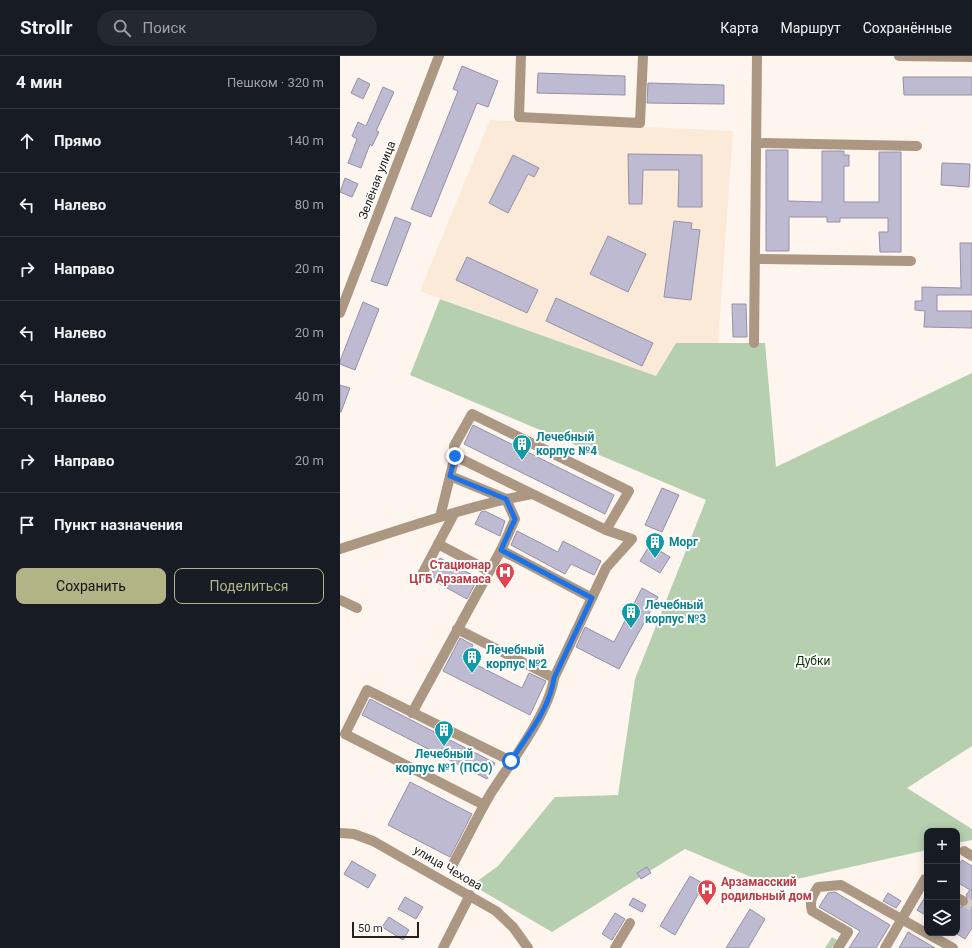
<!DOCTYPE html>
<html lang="ru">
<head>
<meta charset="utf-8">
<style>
  :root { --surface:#171b24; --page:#242831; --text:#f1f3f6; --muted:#9ea1a6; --line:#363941; --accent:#b2b387 }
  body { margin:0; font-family:Roboto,sans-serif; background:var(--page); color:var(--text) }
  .controls { position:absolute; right:12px; bottom:12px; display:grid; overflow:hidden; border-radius:8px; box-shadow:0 2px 10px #0003 }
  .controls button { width:36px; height:36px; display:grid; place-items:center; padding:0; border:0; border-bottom:1px solid var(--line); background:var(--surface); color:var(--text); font:20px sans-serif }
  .scale { position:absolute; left:12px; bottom:10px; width:67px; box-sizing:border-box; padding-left:4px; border:2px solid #29201b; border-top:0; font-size:11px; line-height:14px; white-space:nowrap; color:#29201b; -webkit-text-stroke:3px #fff; paint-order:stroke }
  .stop { position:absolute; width:12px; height:12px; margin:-9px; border:3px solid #1a73e8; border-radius:50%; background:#fff }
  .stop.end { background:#1a73e8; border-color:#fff; box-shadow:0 1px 4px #0008 }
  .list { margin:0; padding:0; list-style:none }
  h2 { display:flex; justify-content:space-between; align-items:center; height:52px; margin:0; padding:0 16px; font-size:17px }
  h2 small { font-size:13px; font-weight:400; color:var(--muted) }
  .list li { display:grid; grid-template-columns:26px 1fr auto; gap:12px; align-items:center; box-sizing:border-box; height:64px; padding:0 16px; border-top:1px solid var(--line) }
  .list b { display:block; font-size:15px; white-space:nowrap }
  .list em { font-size:13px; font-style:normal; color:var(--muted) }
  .actions { display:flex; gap:8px; padding:12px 16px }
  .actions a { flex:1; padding:9px 0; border:1px solid var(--accent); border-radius:8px; text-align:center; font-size:14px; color:var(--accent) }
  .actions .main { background:var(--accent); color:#111 }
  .icon { flex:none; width:22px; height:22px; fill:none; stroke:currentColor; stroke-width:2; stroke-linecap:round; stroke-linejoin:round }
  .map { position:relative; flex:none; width:632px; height:892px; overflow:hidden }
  header { display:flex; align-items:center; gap:24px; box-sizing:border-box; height:56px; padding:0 20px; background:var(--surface); border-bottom:1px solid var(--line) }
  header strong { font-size:19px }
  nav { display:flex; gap:22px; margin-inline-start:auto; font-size:14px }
  .search { width:280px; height:36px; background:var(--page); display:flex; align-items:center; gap:10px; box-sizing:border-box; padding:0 14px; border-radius:22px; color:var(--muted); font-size:15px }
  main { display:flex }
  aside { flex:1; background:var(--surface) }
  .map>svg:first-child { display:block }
</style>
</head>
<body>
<header>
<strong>Strollr</strong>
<div class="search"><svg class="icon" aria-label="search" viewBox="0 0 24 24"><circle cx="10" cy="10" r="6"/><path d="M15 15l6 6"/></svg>Поиск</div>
<nav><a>Карта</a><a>Маршрут</a><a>Сохранённые</a></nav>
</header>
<main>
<aside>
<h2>4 мин<small>Пешком · 320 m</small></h2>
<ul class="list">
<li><svg class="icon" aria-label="ahead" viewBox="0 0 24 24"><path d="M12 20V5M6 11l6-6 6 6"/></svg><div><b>Прямо</b></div><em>140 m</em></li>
<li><svg class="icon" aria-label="left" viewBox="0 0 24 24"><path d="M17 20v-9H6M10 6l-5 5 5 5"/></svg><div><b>Налево</b></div><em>80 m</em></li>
<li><svg class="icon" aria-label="right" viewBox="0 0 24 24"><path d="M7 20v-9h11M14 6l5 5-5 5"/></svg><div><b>Направо</b></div><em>20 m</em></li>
<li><svg class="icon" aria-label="left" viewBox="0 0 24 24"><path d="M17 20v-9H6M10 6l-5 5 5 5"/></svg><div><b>Налево</b></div><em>20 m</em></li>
<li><svg class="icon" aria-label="left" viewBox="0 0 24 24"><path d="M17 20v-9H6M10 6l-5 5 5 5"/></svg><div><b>Налево</b></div><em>40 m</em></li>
<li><svg class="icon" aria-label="right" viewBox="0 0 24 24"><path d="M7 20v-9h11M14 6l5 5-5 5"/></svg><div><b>Направо</b></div><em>20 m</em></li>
<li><svg class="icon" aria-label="arrive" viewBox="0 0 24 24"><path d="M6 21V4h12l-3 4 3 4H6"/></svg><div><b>Пункт назначения</b></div></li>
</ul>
<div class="actions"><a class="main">Сохранить</a><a>Поделиться</a></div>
</aside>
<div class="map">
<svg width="632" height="892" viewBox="0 0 632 892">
  <rect width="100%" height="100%" fill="#fef5ef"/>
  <polygon fill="#faead7" points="150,64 393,75 378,287 336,287 316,320 80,235"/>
  <g fill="#b5cfaf">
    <polygon points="100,243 316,320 336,287 425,287 436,411 632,317 632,690 567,732 632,773 632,784 617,787 617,775 587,775 587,794 430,829 345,793 212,876 132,829 158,810 215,741 278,739 295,623 366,444 70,319"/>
    <polygon points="492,881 497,884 492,892 485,892"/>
  </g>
  <g fill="#bdbad1" stroke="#9491a7">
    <polygon points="122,10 158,25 148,51 137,47 91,161 71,153 118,35 113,33"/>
    <polygon points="198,17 285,20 285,39 197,37"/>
    <polygon points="563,21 632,21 632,39 564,39"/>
    <polygon points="18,22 30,28 23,43 11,37"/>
    <polygon points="308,27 384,29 384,48 307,47"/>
    <polygon points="43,31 54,36 36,75 39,76 32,90 30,88 21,112 8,107 17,83 12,80 18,66 26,70"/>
    <polygon points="426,94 448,94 448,145 482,146 482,95 504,95 504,99 509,99 509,110 504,110 504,146 539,146 539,96 561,96 561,196 540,196 539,176 548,176 548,162 500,162 500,166 487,166 487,161 449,161 449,195 426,195"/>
    <polygon points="288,98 362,99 362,151 338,151 339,114 303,114 302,148 289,148"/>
    <polygon points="173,99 199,112 194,121 188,118 168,157 149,147"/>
    <polygon points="602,107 630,108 629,131 601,129"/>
    <polygon points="5,122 18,128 12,141 0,136"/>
    <polygon points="55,161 71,167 47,230 31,225"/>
    <polygon points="334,165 352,167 351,173 360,174 351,244 324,241"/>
    <polygon points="268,180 306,198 288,236 250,218"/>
    <polygon points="620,187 632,187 632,239 597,239 597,255 632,255 632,272 584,271 585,255 575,254 575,245 582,245 582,231 621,232"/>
    <polygon points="127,201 198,234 187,257 116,224"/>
    <polygon points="216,242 313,287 302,310 206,265"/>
    <polygon points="23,246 39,253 15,314 0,308 0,305"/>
    <polygon points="392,248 406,248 407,281 393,281"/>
    <polygon points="0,329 10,332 1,356 0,356"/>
    <polygon points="133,369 274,439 265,458 124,388"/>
    <polygon points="322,432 339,439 322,476 305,469"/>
    <polygon points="145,455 165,465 160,480 135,468 141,456"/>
    <polygon points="177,475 218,496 223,485 261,505 254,519 231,508 225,518 171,489"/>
    <polygon points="310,489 330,501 320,517 300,505"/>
    <polygon points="100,502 138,522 127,543 89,522"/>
    <polygon points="302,532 318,541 279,613 236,591 245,571 274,586"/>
    <polygon points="120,582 133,589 125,603 182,632 189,617 206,625 190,659 103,615"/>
    <polygon points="30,643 155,707 147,723 22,659"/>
    <polygon points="70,726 132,758 110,801 48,769"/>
    <polygon points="622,804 632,810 632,872 625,883 617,878 617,855 620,851 627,850 629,845 626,839 630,834 617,826 617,812"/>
    <polygon points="12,805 36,819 28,832 4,818"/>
    <polygon points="307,811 311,817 301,823 297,817"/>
    <polygon points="350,820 364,828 335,879 320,870"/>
    <polygon points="495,836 550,869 536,892 509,892 520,875 479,851 488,837"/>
    <polygon points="548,837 561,845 556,852 543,845"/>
    <polygon points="587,838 587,860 577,854"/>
    <polygon points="65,841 83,851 76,863 58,853"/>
    <polygon points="293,842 306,849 302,856 289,849"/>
    <polygon points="410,853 425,863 408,892 386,892"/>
    <polygon points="275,857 285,863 272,884 262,878"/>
    <polygon points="49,861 69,874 63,884 42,871"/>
    <polygon points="568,876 595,892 559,892"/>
  </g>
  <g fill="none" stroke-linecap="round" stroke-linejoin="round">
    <polyline stroke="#d3cac5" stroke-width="10" stroke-dasharray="10 5" stroke-linecap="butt" points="623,845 632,850"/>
    <g stroke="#ac9783" stroke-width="10">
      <polyline points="181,0 179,61 300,67 303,0"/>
      <polyline points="559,0 632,1"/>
      <polyline points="416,87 577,90"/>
      <polyline points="415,203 571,205"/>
      <polyline points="0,257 99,0"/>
      <polyline points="414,287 417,0"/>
      <polyline points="100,461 115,400 114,390 132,358 289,435 266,474 115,400"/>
      <polyline points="98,488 149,515"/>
      <path d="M0,493c63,-20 127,-43 192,-55"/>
      <polyline points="161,494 252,542"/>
      <polyline points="80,522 114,458"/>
      <polyline points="0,544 17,552"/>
      <polyline points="117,573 214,622"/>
      <polyline points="72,657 161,494 175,463 166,443 110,420"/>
      <polyline points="144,749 5,678 27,634 171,705"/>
      <polyline points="0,777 14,778 33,785 156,855 173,871 188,892"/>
      <polyline points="624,795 632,800"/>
      <path d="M112,810c13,-24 25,-49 39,-73 20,-31 58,-80 63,-115l52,-110 26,-29 -26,-9"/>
      <polyline points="617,842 623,845"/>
      <polyline points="103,892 130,839"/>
      <polyline points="275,892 290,867"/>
      <path d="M498,892l10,-16 -36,-21c-3,-10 1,-16 6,-24l23,-2 112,63"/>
      <polyline points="545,892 585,823 587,824"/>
    </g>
  </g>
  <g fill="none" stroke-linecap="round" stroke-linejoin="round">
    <path stroke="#1a73e8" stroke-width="5" d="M115,400l-5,20 56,23 9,20 -14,31 91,48 -38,80c-4,30 -27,58 -43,83"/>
  </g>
  <defs>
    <symbol id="building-pin" viewBox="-11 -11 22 30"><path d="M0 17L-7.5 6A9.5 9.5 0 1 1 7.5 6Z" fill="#0f9aa8" stroke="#fff"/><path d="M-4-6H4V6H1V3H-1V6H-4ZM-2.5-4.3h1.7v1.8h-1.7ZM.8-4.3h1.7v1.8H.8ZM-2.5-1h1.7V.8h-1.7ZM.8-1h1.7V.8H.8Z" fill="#fff"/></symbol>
    <symbol id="hospital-pin" viewBox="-11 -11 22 30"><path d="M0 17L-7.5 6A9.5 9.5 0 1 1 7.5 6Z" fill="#e0444e" stroke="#fff"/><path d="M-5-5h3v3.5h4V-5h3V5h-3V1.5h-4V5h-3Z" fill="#fff"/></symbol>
  </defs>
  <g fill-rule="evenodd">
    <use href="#building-pin" x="171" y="377" width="22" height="30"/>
    <use href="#building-pin" x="304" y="475" width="22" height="30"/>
    <use href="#hospital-pin" x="154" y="505" width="22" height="30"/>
    <use href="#building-pin" x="280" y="545" width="22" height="30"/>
    <use href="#building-pin" x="121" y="590" width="22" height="30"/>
    <use href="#building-pin" x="93" y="663" width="22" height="30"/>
    <use href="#hospital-pin" x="356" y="822" width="22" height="30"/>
  </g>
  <g text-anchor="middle" stroke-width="4" stroke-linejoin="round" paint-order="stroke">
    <g font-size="12" fill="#29201b" stroke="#fff">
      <text transform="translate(37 124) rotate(-69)" y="4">Зелёная улица</text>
      <text transform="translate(108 812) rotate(30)" y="4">улица Чехова</text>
    </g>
    <g font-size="12" font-weight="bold" fill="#0d838f" stroke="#fff" text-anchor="start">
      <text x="196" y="385">Лечебный<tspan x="196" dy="14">корпус №4</tspan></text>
      <text x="329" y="490">Морг</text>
      <text x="305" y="553">Лечебный<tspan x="305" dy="14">корпус №3</tspan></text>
      <text x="146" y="598">Лечебный<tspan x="146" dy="14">корпус №2</tspan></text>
      <text x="104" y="702" text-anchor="middle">Лечебный<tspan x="104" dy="14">корпус №1 (ПСО)</tspan></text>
    </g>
    <g font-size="12" font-weight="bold" fill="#be3a42" stroke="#fff" text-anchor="end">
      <text x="151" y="513">Стационар<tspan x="151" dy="14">ЦГБ Арзамаса</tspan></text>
      <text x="381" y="830" text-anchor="start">Арзамасский<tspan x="381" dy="14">родильный дом</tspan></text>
    </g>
    <g font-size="12" fill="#0d3501" stroke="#fff">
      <text x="473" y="609">Дубки</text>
    </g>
  </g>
</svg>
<div class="controls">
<button>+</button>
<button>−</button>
<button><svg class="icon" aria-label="layers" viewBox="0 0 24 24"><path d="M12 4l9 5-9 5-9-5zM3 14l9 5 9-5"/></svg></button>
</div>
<div class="scale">50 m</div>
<div class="stop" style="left:171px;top:705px"></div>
<div class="stop end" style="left:115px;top:400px"></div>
</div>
</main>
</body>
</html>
